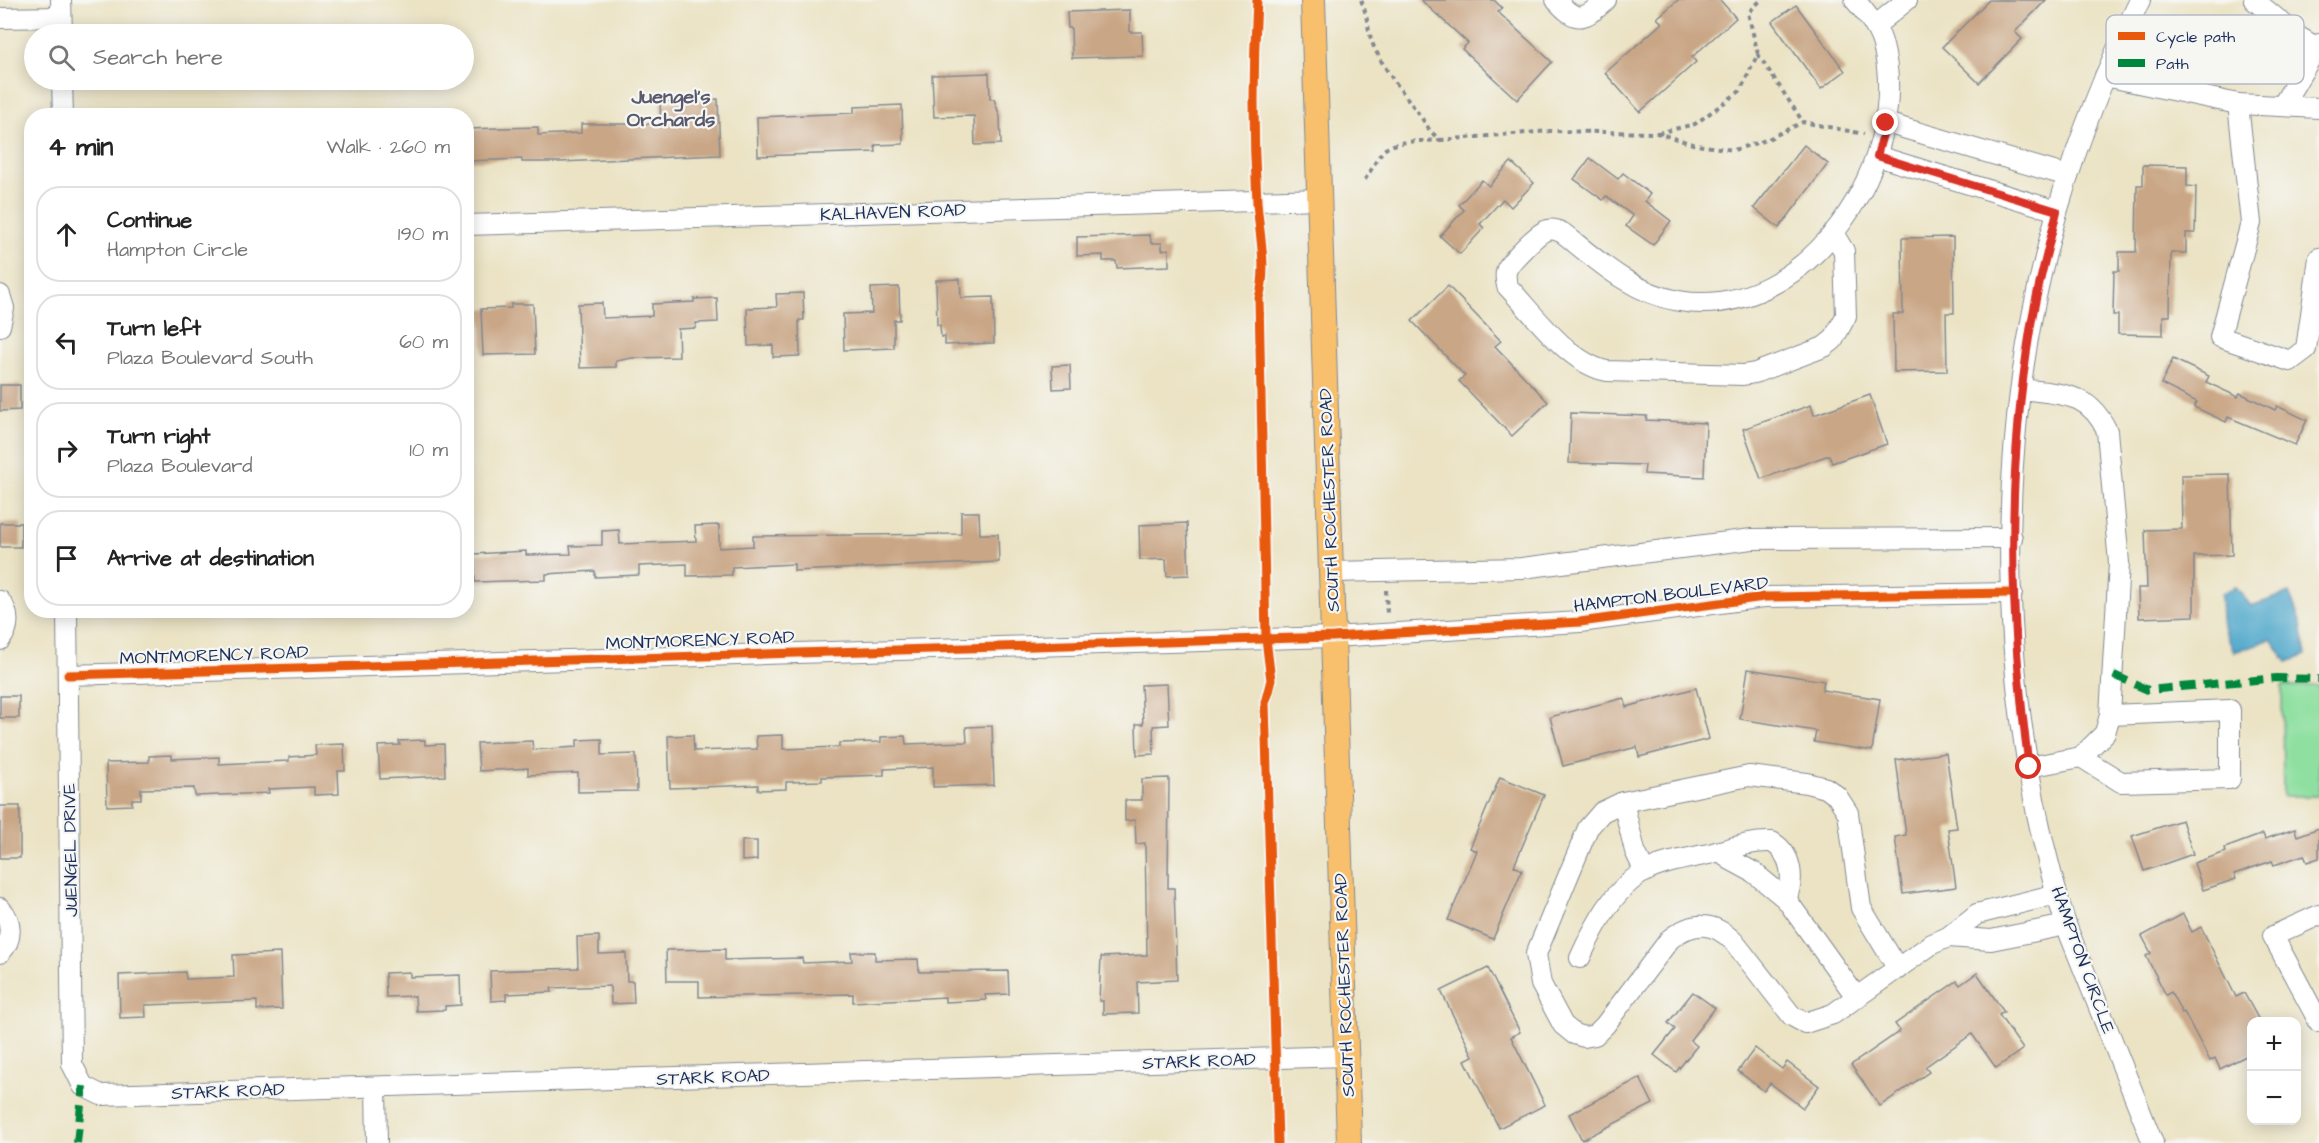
<!DOCTYPE html>
<html lang="en">
<head>
<meta charset="utf-8">
<style>
  :root { --surface:#fff; --page:#f2f2f2; --text:#222; --muted:#767676; --line:#e0e0e0 }
  body { margin:0; font-family:"Architects Daughter",sans-serif; background:var(--page); color:var(--text) }
  .controls { position:absolute; right:18px; bottom:18px; display:grid; overflow:hidden; border-radius:12px; box-shadow:0 3px 15px #0003 }
  .controls button { width:54px; height:54px; display:grid; place-items:center; padding:0; border:0; border-bottom:2px solid var(--line); background:var(--surface); color:var(--text); font:30px sans-serif }
  .stop { position:absolute; width:18px; height:18px; margin:-14px; border:4px solid #d93025; border-radius:50%; background:#fff }
  .stop.end { background:#d93025; border-color:#fff; box-shadow:0 2px 6px #0008 }
  .list { margin:0; padding:0; list-style:none }
  h2 { display:flex; justify-content:space-between; align-items:center; height:78px; margin:0; padding:0 24px; font-size:26px }
  h2 small { font-size:20px; font-weight:400; color:var(--muted) }
  .list li { display:grid; grid-template-columns:39px 1fr auto; gap:18px; align-items:center; box-sizing:border-box; height:96px; margin:0 12px 12px; padding:0 12px; border:2px solid var(--line); border-radius:24px }
  .list b { display:block; font-size:22px; white-space:nowrap }
  .list p { margin:0; font-size:20px; white-space:nowrap; color:var(--muted) }
  .list em { font-size:20px; font-style:normal; color:var(--muted) }
  .icon { flex:none; width:33px; height:33px; fill:none; stroke:currentColor; stroke-width:2; stroke-linecap:round; stroke-linejoin:round }
  .map { position:relative; flex:none; width:2319px; height:1143px; overflow:hidden }
  .search { position:absolute; background:var(--surface); box-shadow:0 3px 15px #0003; left:24px; top:24px; width:450px; height:66px; display:flex; align-items:center; gap:15px; box-sizing:border-box; padding:0 21px; border-radius:33px; color:var(--muted); font-size:22px }
  .panel { position:absolute; background:var(--surface); box-shadow:0 3px 15px #0003; left:24px; top:108px; width:450px; height:510px; border-radius:24px }
  .map>svg:first-child { display:block }
</style>
</head>
<body>
<div class="map">
<svg width="2319" height="1143" viewBox="0 0 2319 1143">
  <rect width="100%" height="100%" fill="#f6f6f2"/>
  <filter id="ink" filterUnits="userSpaceOnUse"><feTurbulence type="fractalNoise" baseFrequency=".0167" numOctaves="2"/><feDisplacementMap in="SourceGraphic" scale="12" xChannelSelector="R" yChannelSelector="G"/><feConvolveMatrix kernelMatrix="1 2 1 2 8 2 1 2 1" color-interpolation-filters="sRGB"/></filter>
  <filter id="wash" filterUnits="userSpaceOnUse"><feTurbulence type="fractalNoise" baseFrequency=".008" numOctaves="4" result="noise"/><feDisplacementMap in="SourceGraphic" scale="24" xChannelSelector="R" yChannelSelector="G"/><feGaussianBlur stdDeviation="1.35" result="paint"/><feColorMatrix in="noise" values="0 0 0 0 0 0 0 0 0 0 0 0 0 0 0 0 0 1.4 0 .05"/><feComposite in="paint" operator="in"/></filter>
  <g filter="url(#wash)">
    <rect width="100%" height="100%" fill="#ebe3c4"/>
    <polygon fill="#8fe0a0" stroke="#55887f" stroke-width="1.5" points="2282,686 2319,686 2319,796 2283,796"/>
    <polygon fill="#4ca6ca" stroke="#346a94" stroke-width="1.5" points="2236,587 2251,606 2289,593 2301,624 2306,655 2287,662 2271,639 2234,652 2222,624 2221,593"/>
    <g id="blocks">
      <g fill="#c9a685">
        <polygon points="1421,0 1494,0 1502,8 1498,12 1552,62 1517,100 1462,49 1468,43"/>
        <polygon points="1678,0 1720,0 1736,18 1692,57 1696,62 1640,112 1605,73 1662,23 1657,18"/>
        <polygon points="1989,0 2046,0 2015,32 2022,39 1979,83 1942,47"/>
        <polygon points="1796,5 1845,71 1821,89 1772,22"/>
        <polygon points="1130,10 1130,32 1142,32 1143,56 1072,58 1071,28 1068,28 1067,12"/>
        <polygon points="989,73 990,99 994,99 1000,117 1001,144 975,145 974,116 934,117 932,75"/>
        <polygon points="718,99 720,155 560,162 522,162 522,159 466,161 466,129 538,127 538,135 581,133 581,124 661,124 660,102"/>
        <polygon points="902,105 903,144 875,145 876,152 758,156 757,117 854,113 854,107"/>
        <polygon points="1804,145 1828,164 1779,228 1754,208"/>
        <polygon points="1590,158 1618,179 1623,173 1650,194 1645,201 1671,221 1653,245 1626,226 1633,216 1606,196 1603,200 1574,179"/>
        <polygon points="1511,162 1534,183 1511,207 1503,199 1480,224 1484,228 1460,254 1440,236 1464,210 1459,205 1482,180 1489,186"/>
        <polygon points="2143,165 2187,166 2187,186 2196,187 2195,233 2186,233 2186,253 2171,253 2170,316 2163,316 2163,335 2118,334 2118,315 2113,315 2114,271 2119,271 2119,252 2136,252 2137,185 2143,185"/>
        <polygon points="1150,235 1151,243 1162,243 1162,250 1169,249 1169,266 1117,268 1116,261 1103,261 1103,255 1077,256 1077,237"/>
        <polygon points="1953,237 1954,313 1946,313 1947,371 1894,372 1893,314 1903,314 1902,238"/>
        <polygon points="960,279 961,298 993,297 994,343 945,345 945,336 941,337 940,325 937,325 936,280"/>
        <polygon points="1448,286 1501,341 1495,346 1548,402 1512,436 1459,381 1465,376 1412,321"/>
        <polygon points="899,287 900,320 894,320 894,348 844,350 843,314 872,313 871,288"/>
        <polygon points="803,293 804,320 799,320 800,356 773,357 773,345 748,346 747,308 777,307 776,294"/>
        <polygon points="717,298 718,322 696,323 696,328 678,329 679,357 632,358 616,361 616,367 580,368 578,304 602,303 603,318 652,316 652,304 694,302 694,299"/>
        <polygon points="511,304 533,304 535,354 483,355 481,309 511,308"/>
        <polygon points="2173,359 2209,376 2206,382 2238,397 2240,393 2275,410 2277,406 2307,420 2295,445 2228,417 2226,422 2194,407 2197,402 2161,384"/>
        <polygon points="1070,365 1071,388 1053,389 1052,366"/>
        <polygon points="0,385 20,385 20,410 0,411"/>
        <polygon points="1870,395 1887,444 1832,463 1829,455 1761,479 1743,429 1811,405 1814,415"/>
        <polygon points="1571,413 1647,416 1646,420 1706,423 1704,477 1644,474 1645,465 1569,463"/>
        <polygon points="2230,474 2232,555 2194,556 2194,616 2139,618 2138,588 2147,588 2145,530 2182,529 2181,475"/>
        <polygon points="961,512 979,512 980,534 998,534 999,562 794,571 794,564 732,567 732,575 687,576 687,564 639,566 639,575 595,577 595,571 546,574 546,580 475,582 474,554 526,551 526,555 571,554 570,546 602,545 602,531 619,530 620,544 696,541 695,526 719,525 719,548 753,546 753,536 961,534"/>
        <rect x="0" y="523" width="21" height="24"/>
        <polygon points="1187,523 1189,575 1167,576 1166,559 1140,560 1139,525"/>
        <polygon points="1748,669 1824,681 1822,690 1880,699 1872,751 1814,742 1816,731 1740,719"/>
        <polygon points="1167,684 1169,725 1153,726 1154,754 1137,755 1136,724 1143,724 1141,685"/>
        <polygon points="1696,688 1709,739 1639,757 1637,747 1563,766 1550,717 1624,698 1626,707"/>
        <rect x="0" y="696" width="19" height="22"/>
        <polygon points="992,726 994,785 933,787 933,767 884,769 884,775 822,777 822,781 786,782 786,789 758,790 758,785 670,788 668,736 693,735 694,751 757,749 756,736 783,735 783,749 839,747 839,743 881,742 881,737 905,736 906,744 967,742 966,727"/>
        <polygon points="602,739 602,755 636,754 637,791 578,792 578,773 528,775 528,768 479,771 477,743 532,741 533,750 577,747 577,740"/>
        <polygon points="425,740 425,745 444,744 445,776 380,779 378,746 400,745 399,741"/>
        <polygon points="344,744 345,771 338,771 339,794 314,795 314,787 268,789 269,793 195,796 194,788 141,789 141,799 132,799 132,805 107,806 106,763 149,762 149,756 172,755 172,759 219,757 219,764 289,761 289,757 316,755 315,745"/>
        <polygon points="1946,753 1957,828 1948,829 1956,887 1903,894 1895,837 1906,835 1896,760"/>
        <polygon points="1500,777 1544,795 1514,866 1522,870 1493,939 1448,920 1477,851 1470,848"/>
        <polygon points="1169,778 1168,888 1174,888 1177,980 1137,982 1138,1013 1103,1014 1103,1001 1099,1001 1101,957 1147,955 1145,843 1136,844 1135,820 1125,821 1125,800 1142,800 1142,779"/>
        <rect x="0" y="806" width="20" height="52"/>
        <polygon points="2182,820 2193,854 2144,871 2132,836"/>
        <polygon points="2319,828 2319,858 2307,862 2304,855 2274,865 2272,861 2234,874 2236,879 2203,890 2194,863 2226,852 2225,848 2263,834 2265,839 2295,829 2297,836"/>
        <polygon points="742,841 757,841 757,860 742,861"/>
        <polygon points="2183,914 2192,932 2201,927 2236,997 2244,993 2260,1022 2252,1022 2252,1053 2220,1069 2215,1058 2210,1061 2184,1012 2182,1013 2171,992 2166,995 2146,956 2151,953 2142,936"/>
        <polygon points="599,936 599,954 626,953 627,981 633,981 634,1003 611,1004 610,986 551,988 552,992 506,994 506,1000 491,1001 490,971 578,968 577,937"/>
        <polygon points="725,949 725,960 802,958 803,963 852,961 851,952 875,952 875,960 918,959 919,972 1008,971 1009,994 985,995 986,1000 945,1002 945,997 853,1002 853,994 699,997 699,981 667,981 666,950"/>
        <polygon points="280,953 282,1009 257,1010 257,1001 145,1005 146,1017 120,1018 119,975 185,972 186,979 234,977 233,955"/>
        <polygon points="1488,968 1520,1032 1511,1037 1545,1105 1499,1128 1465,1060 1473,1056 1441,991"/>
        <polygon points="410,972 410,977 460,975 461,1005 445,1006 445,1010 416,1011 415,996 386,997 385,973"/>
        <polygon points="1977,973 2004,1012 1999,1015 2023,1049 1996,1068 1972,1034 1925,1067 1929,1072 1880,1106 1851,1065 1900,1031 1895,1024 1957,981 1960,985"/>
        <polygon points="1693,992 1715,1008 1690,1040 1697,1046 1676,1072 1654,1055 1675,1029 1668,1023"/>
        <polygon points="1755,1048 1782,1069 1787,1062 1819,1086 1803,1108 1770,1083 1764,1091 1738,1071"/>
        <polygon points="1640,1078 1653,1104 1582,1140 1569,1114"/>
      </g>
    </g>
  </g>
  <g filter="url(#ink)">
    <use href="#blocks" fill-opacity="0" stroke="#838991" stroke-width="1.5"/>
    <g fill="none" stroke-linecap="round" stroke-linejoin="round">
      <defs>
        <g id="minor">
          <polyline points="61,0 62,34"/>
          <path d="M1556,0c21,24 28,20 50,0"/>
          <path d="M2140,0c-33,67 -61,137 -82,209 -67,229 -63,489 8,716l87,218"/>
          <polyline points="2254,0 2299,37 2319,49"/>
          <polyline points="0,18 61,17"/>
          <polyline points="1875,26 1907,0"/>
          <polyline points="2105,76 2238,104 2319,108"/>
          <polyline points="62,80 63,116"/>
          <polyline points="2238,104 2251,223 2220,337 2290,361 2306,349 2319,258"/>
          <polyline points="2282,106 2319,44"/>
          <polyline points="1886,123 2068,176"/>
          <polyline points="1877,156 2057,211"/>
          <polyline points="466,225 1320,199"/>
          <path d="M1833,233l11,18 2,65 -13,24 -9,7 -69,26 -12,2 -136,-4c-38,-7 -74,-58 -100,-85 -1,-6 -3,-13 1,-19 4,-7 29,-33 37,-36 7,-3 11,-1 18,2 35,28 69,60 116,68 129,22 236,-144 203,-259 -5,-16 -17,-30 -27,-42"/>
          <polyline points="0,295 4,308 0,326"/>
          <path d="M2022,389c40,6 66,2 85,42l12,132 -9,152 -5,18 -24,24 -52,10"/>
          <polyline points="1332,572 1522,568 1752,539 2012,538"/>
          <path d="M0,601c10,12 10,27 0,39"/>
          <polyline points="67,610 72,1064 83,1086 101,1095 1346,1056"/>
          <polyline points="68,675 1333,637 1580,622 1764,597 2012,593"/>
          <polyline points="2081,757 2121,782 2230,779 2230,710 2110,715"/>
          <polyline points="1623,802 1635,851 1645,872"/>
          <polyline points="1722,851 1729,859 1753,872 1786,899 1857,998"/>
          <path d="M0,908c13,13 13,32 0,45"/>
          <polyline points="2319,915 2273,936 2319,1022"/>
          <polyline points="1948,937 1991,940 2066,925"/>
          <path d="M1580,958c14,-31 34,-71 66,-87 20,-10 45,-13 67,-18 20,-5 38,-12 59,-11 20,12 23,37 14,57"/>
          <path d="M1898,969l-37,-61 -13,-95 -11,-17 -11,-8 -19,-5 -58,-7 -126,26 -21,10 -14,16 -52,126 5,30 22,41 11,9 10,3 11,-2 10,-10 65,-86c23,-18 44,-18 64,3l58,74 13,7 28,-9 99,-70 16,-7 29,-23 80,-20"/>
          <polyline points="376,1087 377,1143"/>
        </g>
        <polyline id="major" points="1313,0 1349,1143"/>
      </defs>
      <use href="#minor" stroke="#838991" stroke-width="22"/>
      <use href="#major" stroke="#838991" stroke-width="26"/>
      <g stroke="#838991" stroke-width="4" stroke-dasharray="4.5 4.5" stroke-linecap="butt">
        <path d="M1361,0c8,18 6,36 16,53 14,28 37,51 53,78l10,9c-17,2 -42,-1 -56,10 -5,4 -15,25 -21,32"/>
        <polyline points="1758,54 1748,13 1761,0"/>
        <polyline points="1658,133 1695,124 1740,91 1758,54 1803,122"/>
        <polyline points="1440,140 1550,131 1657,133 1696,145 1734,150 1766,140 1803,122 1864,134"/>
        <polyline points="1386,590 1387,615"/>
      </g>
      <use href="#minor" stroke="#fff" stroke-width="20"/>
      <use href="#major" stroke="#f8bf6c" stroke-width="24"/>
      <g stroke="#00873e" stroke-width="8" stroke-dasharray="15 8" stroke-linecap="butt">
        <polyline points="2114,675 2148,690 2277,678 2319,679"/>
        <polyline points="77,1143 83,1086"/>
      </g>
      <defs>
        <g id="cycleway">
          <path d="M1257,0c-4,67 -4,135 0,202 2,31 11,66 2,96l7,341 5,41 -6,23 13,440"/>
          <polyline points="68,675 1333,637 1580,622 1764,597 2012,593"/>
        </g>
      </defs>
      <use href="#cycleway" stroke="#f6f6f2" stroke-width="13"/>
      <use href="#cycleway" stroke="#e8590c" stroke-width="9"/>
    </g>
  </g>
  <g fill="none" stroke-linecap="round" stroke-linejoin="round" filter="url(#ink)">
    <path stroke="#d93025" stroke-width="8" d="M1886,123l-9,33 180,55c-9,40 -21,80 -27,120 -24,146 -21,290 -1,436"/>
  </g>
  <g text-anchor="middle" stroke-width="4.5" stroke-linejoin="round" paint-order="stroke">
    <g font-size="18" fill="#1b2f5e" stroke="#f6f6f2">
      <text transform="translate(893 212) rotate(-2)" y="6">KALHAVEN ROAD</text>
      <text transform="translate(1329 500) rotate(-92)" y="6">SOUTH ROCHESTER ROAD</text>
      <text transform="translate(1671 594) rotate(-7)" y="6">HAMPTON BOULEVARD</text>
      <text transform="translate(700 640) rotate(-2)" y="6">MONTMORENCY ROAD</text>
      <text transform="translate(214 655) rotate(-2)" y="6">MONTMORENCY ROAD</text>
      <text transform="translate(70 850) rotate(-91)" y="6">JUENGEL DRIVE</text>
      <text transform="translate(2083 960) rotate(70)" y="6">HAMPTON CIRCLE</text>
      <text transform="translate(1344 985) rotate(-92)" y="6">SOUTH ROCHESTER ROAD</text>
      <text transform="translate(1199 1061) rotate(-2)" y="6">STARK ROAD</text>
      <text transform="translate(713 1077) rotate(-2)" y="6">STARK ROAD</text>
      <text transform="translate(228 1091) rotate(-2)" y="6">STARK ROAD</text>
    </g>
    <g font-size="20" font-weight="bold" fill="#58596c" stroke="#f6f6f2">
      <text x="671" y="103">Juengel's<tspan x="671" dy="23">Orchards</tspan></text>
    </g>
  </g>
  <rect x="2106" y="15" width="198" height="69" rx="9" fill="#f6f6f2" stroke="#b4bac6" stroke-width="1.5"/>
  <rect x="2118" y="32" width="27" height="8" fill="#e8590c"/>
  <rect x="2118" y="59" width="27" height="8" fill="#00873e"/>
  <g font-size="16" fill="#1b2f5e">
    <text x="2156" y="42">Cycle path</text>
    <text x="2156" y="69">Path</text>
  </g>
</svg>
<div class="controls">
<button>+</button>
<button>−</button>
</div>
<div class="stop" style="left:2029px;top:767px"></div>
<div class="stop end" style="left:1886px;top:123px"></div>
<div class="search"><svg class="icon" aria-label="search" viewBox="0 0 24 24"><circle cx="10" cy="10" r="6"/><path d="M15 15l6 6"/></svg>Search here</div>
<section class="panel">
<h2>4 min<small>Walk · 260 m</small></h2>
<ul class="list">
<li><svg class="icon" aria-label="ahead" viewBox="0 0 24 24"><path d="M12 20V5M6 11l6-6 6 6"/></svg><div><b>Continue</b><p>Hampton Circle</p></div><em>190 m</em></li>
<li><svg class="icon" aria-label="left" viewBox="0 0 24 24"><path d="M17 20v-9H6M10 6l-5 5 5 5"/></svg><div><b>Turn left</b><p>Plaza Boulevard South</p></div><em>60 m</em></li>
<li><svg class="icon" aria-label="right" viewBox="0 0 24 24"><path d="M7 20v-9h11M14 6l5 5-5 5"/></svg><div><b>Turn right</b><p>Plaza Boulevard</p></div><em>10 m</em></li>
<li><svg class="icon" aria-label="arrive" viewBox="0 0 24 24"><path d="M6 21V4h12l-3 4 3 4H6"/></svg><div><b>Arrive at destination</b></div></li>
</ul>
</section>
</div>
</body>
</html>
